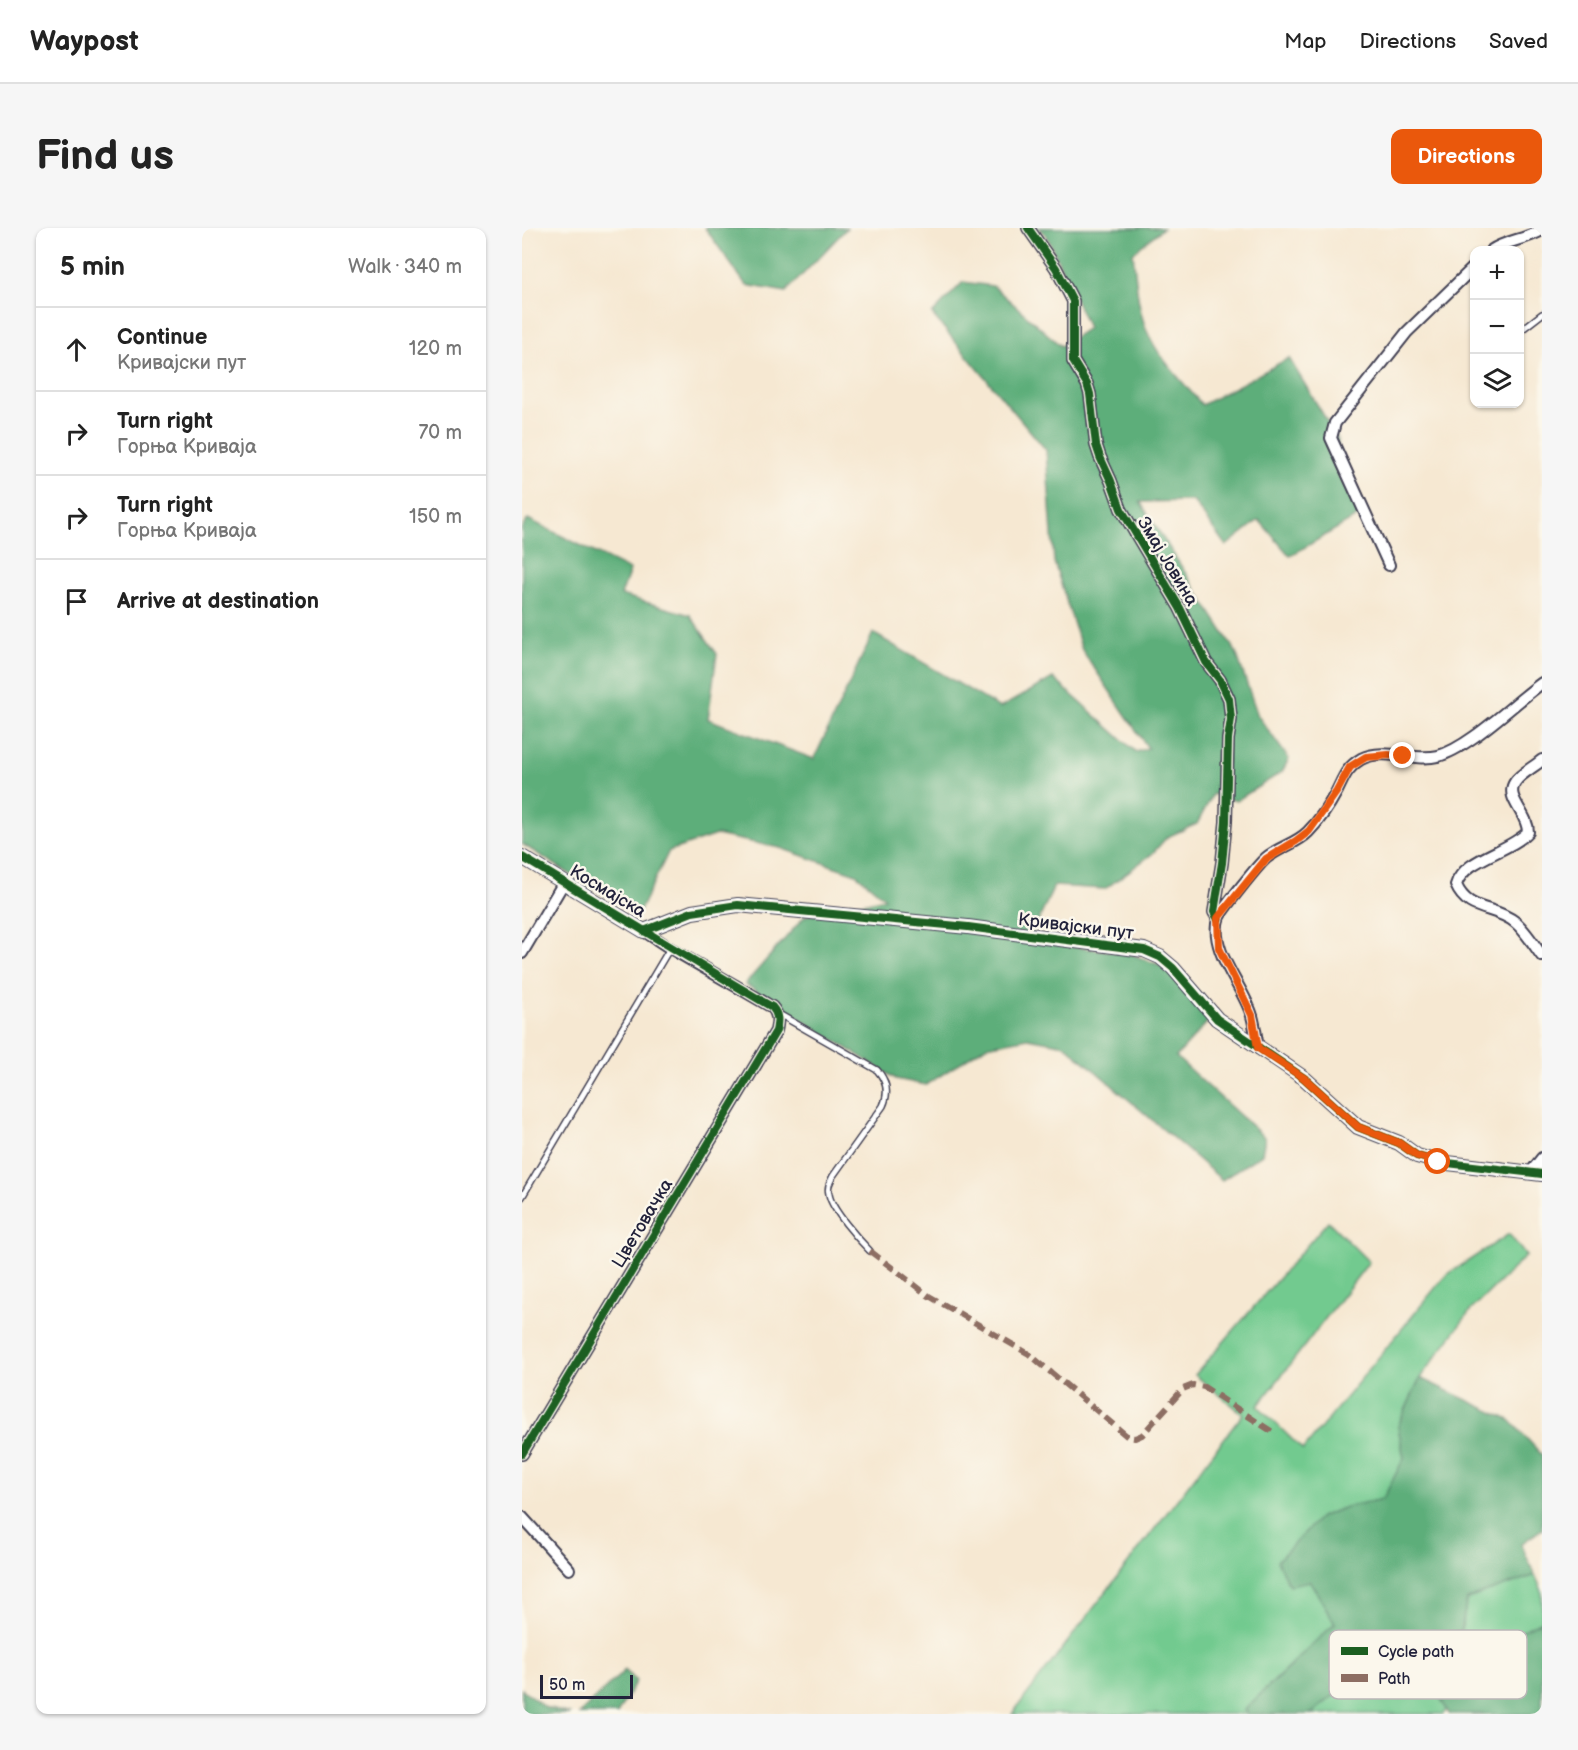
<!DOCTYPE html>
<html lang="en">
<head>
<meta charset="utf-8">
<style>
  :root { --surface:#fff; --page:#f6f6f6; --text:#222; --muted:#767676; --line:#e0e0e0; --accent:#ea580c }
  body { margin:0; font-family:"Balsamiq Sans",sans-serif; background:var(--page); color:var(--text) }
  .controls { position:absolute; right:18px; top:18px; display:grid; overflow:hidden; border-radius:12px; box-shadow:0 2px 4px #0004 }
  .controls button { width:54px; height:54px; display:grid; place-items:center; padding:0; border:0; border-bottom:2px solid var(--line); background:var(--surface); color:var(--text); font:30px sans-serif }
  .scale { position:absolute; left:18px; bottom:15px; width:93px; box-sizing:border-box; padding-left:6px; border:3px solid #22223b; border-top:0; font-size:16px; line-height:21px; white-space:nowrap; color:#22223b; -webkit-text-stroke:4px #fbf7ec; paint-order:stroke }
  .stop { position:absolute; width:18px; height:18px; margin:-14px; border:4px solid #ea580c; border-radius:50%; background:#fff }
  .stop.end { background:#ea580c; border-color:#fff; box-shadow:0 2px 6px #0008 }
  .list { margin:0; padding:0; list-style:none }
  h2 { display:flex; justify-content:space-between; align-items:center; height:78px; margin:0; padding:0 24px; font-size:26px }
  h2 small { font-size:20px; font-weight:400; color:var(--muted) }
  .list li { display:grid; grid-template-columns:39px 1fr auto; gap:18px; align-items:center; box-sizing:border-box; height:84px; padding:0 24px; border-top:2px solid var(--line) }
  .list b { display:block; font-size:22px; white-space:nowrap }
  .list p { margin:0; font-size:20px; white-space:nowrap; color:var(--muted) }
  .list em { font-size:20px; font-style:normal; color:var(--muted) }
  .icon { flex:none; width:33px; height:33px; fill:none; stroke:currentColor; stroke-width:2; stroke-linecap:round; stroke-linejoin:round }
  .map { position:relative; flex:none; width:1020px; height:1486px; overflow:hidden; border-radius:12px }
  header { display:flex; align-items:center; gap:36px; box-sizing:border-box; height:84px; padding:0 30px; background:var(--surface); border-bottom:2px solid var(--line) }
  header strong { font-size:28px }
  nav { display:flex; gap:33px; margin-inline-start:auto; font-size:21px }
  .intro { display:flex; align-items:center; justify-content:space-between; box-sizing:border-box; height:144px; padding:0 36px }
  h1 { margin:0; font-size:42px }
  .button { padding:15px 27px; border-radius:12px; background:var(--accent); color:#fff; font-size:21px; font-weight:700 }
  main { display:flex; gap:36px; padding:0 36px }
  aside { flex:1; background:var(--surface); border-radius:12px; box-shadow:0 2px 4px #0004 }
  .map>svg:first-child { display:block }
</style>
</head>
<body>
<header>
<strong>Waypost</strong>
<nav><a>Map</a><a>Directions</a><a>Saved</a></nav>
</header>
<div class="intro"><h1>Find us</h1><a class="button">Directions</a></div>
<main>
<aside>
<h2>5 min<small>Walk · 340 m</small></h2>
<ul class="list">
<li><svg class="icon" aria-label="ahead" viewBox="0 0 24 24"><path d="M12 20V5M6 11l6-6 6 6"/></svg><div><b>Continue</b><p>Кривајски пут</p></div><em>120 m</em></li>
<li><svg class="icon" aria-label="right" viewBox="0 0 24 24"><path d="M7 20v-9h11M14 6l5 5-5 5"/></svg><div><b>Turn right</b><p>Горња Криваја</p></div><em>70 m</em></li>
<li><svg class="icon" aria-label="right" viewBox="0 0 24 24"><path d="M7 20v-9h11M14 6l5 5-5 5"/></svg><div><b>Turn right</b><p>Горња Криваја</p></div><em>150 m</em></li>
<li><svg class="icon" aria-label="arrive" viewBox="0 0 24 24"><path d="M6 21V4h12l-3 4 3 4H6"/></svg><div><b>Arrive at destination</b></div></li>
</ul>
</aside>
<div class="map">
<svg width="1020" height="1486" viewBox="0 0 1020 1486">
  <rect width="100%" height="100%" fill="#fbf7ec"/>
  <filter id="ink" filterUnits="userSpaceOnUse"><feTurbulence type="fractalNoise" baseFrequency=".0167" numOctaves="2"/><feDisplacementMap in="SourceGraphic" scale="12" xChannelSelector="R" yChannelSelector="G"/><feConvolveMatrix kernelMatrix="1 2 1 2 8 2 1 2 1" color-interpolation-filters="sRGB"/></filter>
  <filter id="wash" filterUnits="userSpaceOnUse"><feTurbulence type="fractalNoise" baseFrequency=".008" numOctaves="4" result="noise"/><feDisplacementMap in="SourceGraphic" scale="24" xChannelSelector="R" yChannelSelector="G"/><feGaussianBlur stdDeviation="1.35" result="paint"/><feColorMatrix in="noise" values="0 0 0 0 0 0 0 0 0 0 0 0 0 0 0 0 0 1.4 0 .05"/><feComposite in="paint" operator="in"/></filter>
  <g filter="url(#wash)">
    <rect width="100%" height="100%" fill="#f6e8d2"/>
    <g fill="#72ca8f" stroke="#4a7665" stroke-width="1.5">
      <polygon points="806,993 847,1034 736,1178 781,1222 923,1048 987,1006 1004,1028 949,1082 898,1150 876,1198 882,1230 861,1271 824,1279 798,1289 788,1353 813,1395 722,1482 726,1486 490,1486 721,1186 673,1147"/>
      <polygon points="1013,1347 1020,1363 1020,1393 907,1448 925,1482 921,1486 789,1486 831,1452 870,1426 919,1415 939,1402 945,1371"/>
    </g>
    <g fill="#5dae7a" stroke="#40685a" stroke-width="1.5">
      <polygon points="183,0 325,0 264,64 224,57"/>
      <path d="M516,0h125l-30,25c3,25 4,54 14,78 10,25 37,52 55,74l87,-47 49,81v34l22,42 -70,41 -31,-36 -33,26 -33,-45 -53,1 96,150 22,64 31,43 -7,13 -46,29 -23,-7 -16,30 -30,13 -15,17 -47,35 -51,-3 -25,56 99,11 48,18 37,45 -37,41 89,81 -3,16 -40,26 -157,-135 -37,-7 -42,8 -60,39 -30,-6 -151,-95 60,-68 80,-18 -29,-24 -76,-26 -64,-13 -47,16 -32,65 -115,-72v-316l6,-9 102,51 -9,25 69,20 27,39 -9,65 106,40 59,-126 127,75 53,-30 83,74 12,-4 -66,-98 -28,-88 -8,-112 -114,-136 31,-32 30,4 68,60 27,-18 -41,-92z"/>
      <polygon points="898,1150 988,1192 1020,1227 1020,1301 999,1316 1013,1347 945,1371 939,1402 919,1415 870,1426 831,1452 789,1486 726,1486 722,1482 813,1395 788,1353 767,1357 755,1333 798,1289 824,1279 861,1271 882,1230 876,1198"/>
      <polygon points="1020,1393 1020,1486 927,1486 907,1448"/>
      <polygon points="103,1442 114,1453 95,1486 57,1486"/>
      <polygon points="0,1461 24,1480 49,1486 0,1486"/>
    </g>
  </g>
  <g filter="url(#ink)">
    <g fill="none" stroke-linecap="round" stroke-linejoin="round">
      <defs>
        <g id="service">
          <polyline points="998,103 1020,86"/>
          <path d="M255,785l100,57c10,11 12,23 6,36l-50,70c-3,6 -6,11 -4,18 2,15 30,46 41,57"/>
          <polyline points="0,969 148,720"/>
        </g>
        <g id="minor">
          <polyline points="506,0 534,40 551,73 551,133 565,156 568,166 574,217 578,229 589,253 599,281 658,380 684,434 698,452 707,471 709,491 706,511 704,594 700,635 692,684 696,691"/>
          <path d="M970,22c13,-9 35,-11 50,-20"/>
          <polyline points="867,337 809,210 813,195 885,104 952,39"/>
          <path d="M1020,532c-8,7 -22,14 -27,22 -11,16 13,31 13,50 -19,20 -65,27 -72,53 12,28 38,20 59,37 10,8 19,23 27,34"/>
          <polyline points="0,725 42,654"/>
          <path d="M736,820c-2,-11 -3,-22 -6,-32 -8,-29 -43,-65 -34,-97 2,-7 41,-55 48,-61 13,-11 30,-14 42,-26 11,-11 22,-28 29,-41 7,-14 10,-24 24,-32 23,-12 53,3 77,-3 31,-8 76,-53 104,-73"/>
          <polyline points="1009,944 1020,930"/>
          <path d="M0,1226l254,-423c2,-10 3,-16 -4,-24l-102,-59 -26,-17"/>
          <polyline points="0,1289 47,1341"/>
        </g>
        <polyline id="tertiary" points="0,629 122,703 170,684 216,677 446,699 622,722 638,729 651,740 695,791 782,850 836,899 877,915 895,928 917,934 1020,946"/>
      </defs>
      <use href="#service" stroke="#424052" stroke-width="8"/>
      <use href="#minor" stroke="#424052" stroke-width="14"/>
      <use href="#tertiary" stroke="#424052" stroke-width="16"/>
      <use href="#service" stroke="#fff" stroke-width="5"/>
      <use href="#minor" stroke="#fff" stroke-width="10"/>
      <use href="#tertiary" stroke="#fff" stroke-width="14"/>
      <polyline stroke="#8d6e63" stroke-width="6" stroke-dasharray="12 6" stroke-linecap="butt" points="348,1023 407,1068 507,1126 606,1209 613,1210 620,1207 661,1161 671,1157 682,1159 752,1205"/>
      <defs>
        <g id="cycleway">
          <polyline points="506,0 534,40 551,73 551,133 565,156 568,166 574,217 578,229 589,253 599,281 658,380 684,434 698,452 707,471 709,491 706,511 704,594 700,635 692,684 696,691"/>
          <path d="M0,629c83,50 166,101 250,150 7,8 6,14 4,24l-254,423"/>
          <polyline points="122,703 170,684 216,677 446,699 622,722 638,729 651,740 695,791 782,850 836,899 877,915 895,928 917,934 1020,946"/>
        </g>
      </defs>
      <use href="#cycleway" stroke="#fbf7ec" stroke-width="11"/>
      <use href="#cycleway" stroke="#1b5e20" stroke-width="8"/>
    </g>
  </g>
  <g fill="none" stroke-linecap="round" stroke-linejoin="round" filter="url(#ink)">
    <polyline stroke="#ea580c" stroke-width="8" points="881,528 866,527 844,529 828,539 815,563 787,603 774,613 744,631 696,690 697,720 730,787 736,820 782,850 836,899 877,915 895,928 916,934"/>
  </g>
  <g text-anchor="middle" stroke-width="5" stroke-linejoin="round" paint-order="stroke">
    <g font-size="18" fill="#22223b" stroke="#fbf7ec">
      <text transform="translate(646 333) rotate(59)" y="6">Змај Јовина</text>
      <text transform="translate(86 663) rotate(31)" y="6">Космајска</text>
      <text transform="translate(554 698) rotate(7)" y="6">Кривајски пут</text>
      <text transform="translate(120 995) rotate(-59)" y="6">Цветовачка</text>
    </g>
  </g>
  <rect x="807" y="1402" width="198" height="69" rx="9" fill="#fbf7ec" stroke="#bab7b7" stroke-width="1.5"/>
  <rect x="819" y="1419" width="27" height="8" fill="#1b5e20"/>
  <rect x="819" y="1446" width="27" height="8" fill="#8d6e63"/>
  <g font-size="16" fill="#22223b">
    <text x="856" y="1429">Cycle path</text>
    <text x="856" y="1456">Path</text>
  </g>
</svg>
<div class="controls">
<button>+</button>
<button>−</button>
<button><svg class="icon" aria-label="layers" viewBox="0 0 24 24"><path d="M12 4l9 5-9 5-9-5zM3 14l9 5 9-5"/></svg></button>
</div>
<div class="scale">50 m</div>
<div class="stop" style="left:916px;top:934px"></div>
<div class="stop end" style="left:881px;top:528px"></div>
</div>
</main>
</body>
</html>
